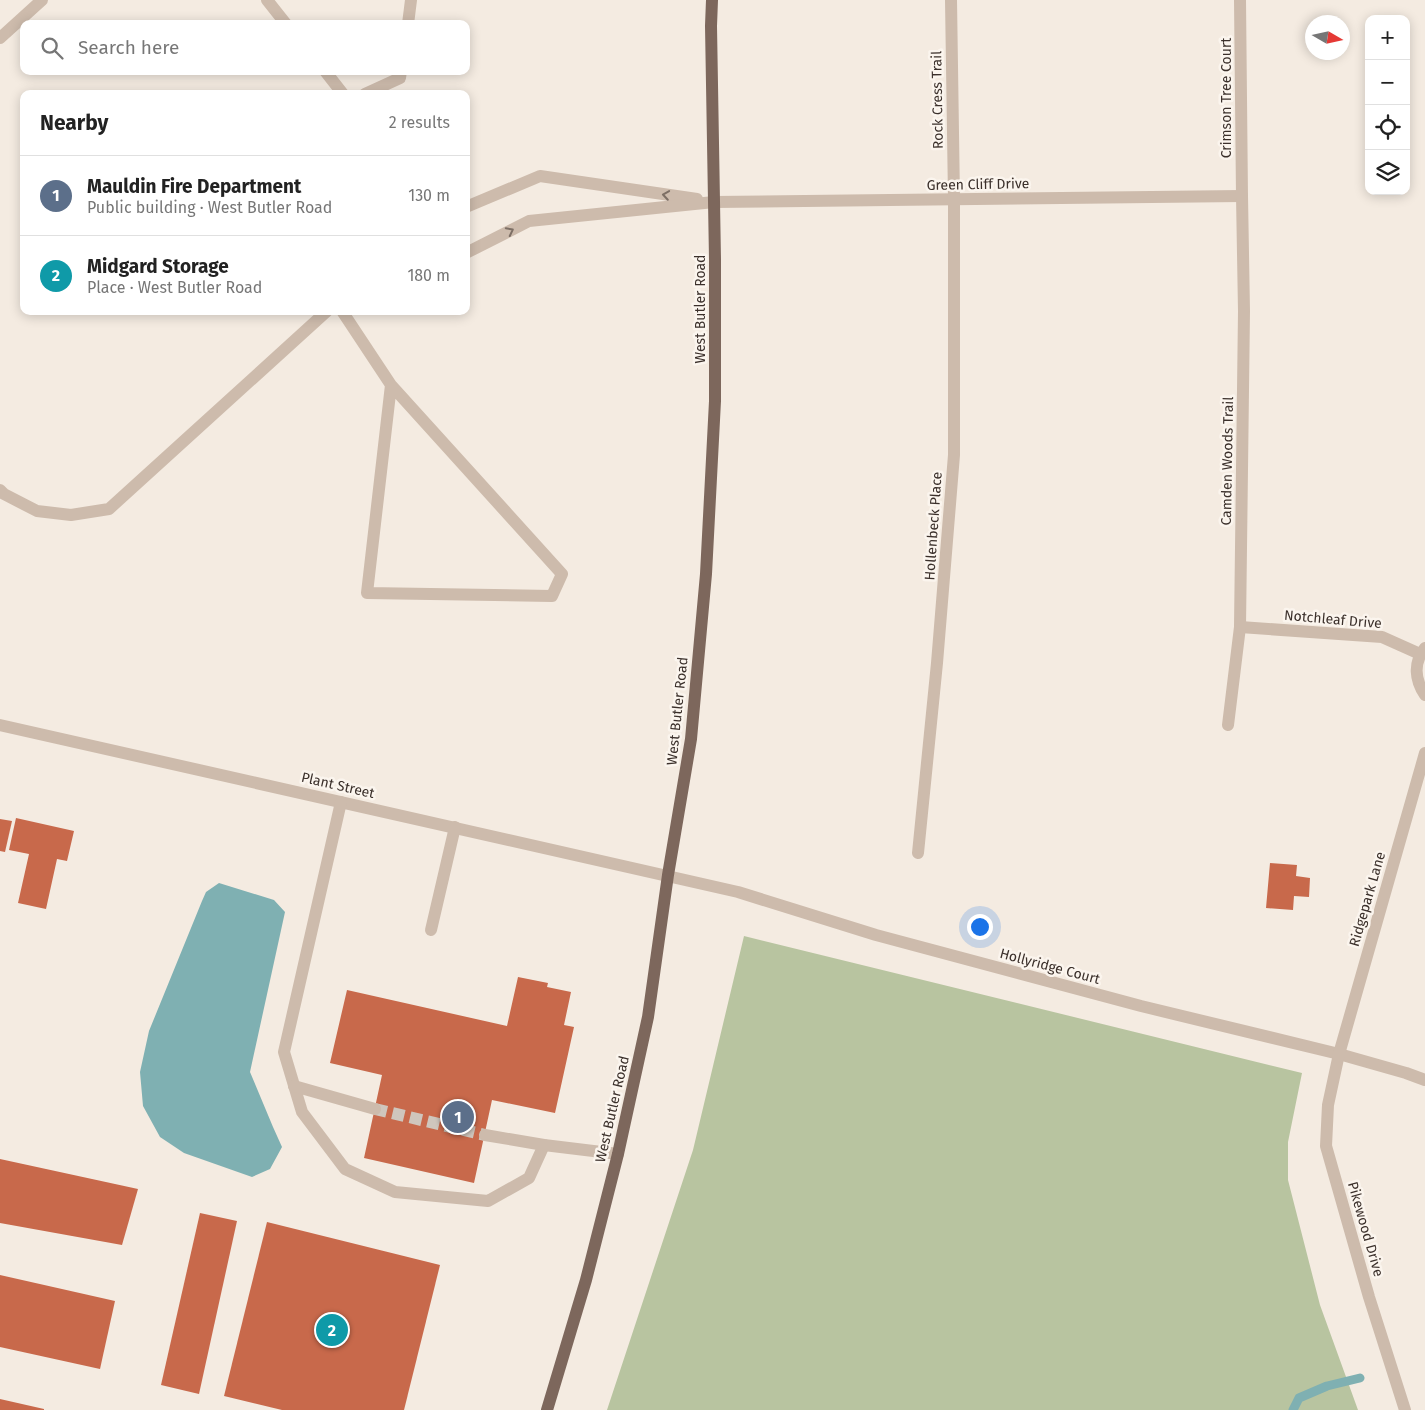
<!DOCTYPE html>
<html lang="en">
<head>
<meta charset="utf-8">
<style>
  :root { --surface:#fff; --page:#f2f2f2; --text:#222; --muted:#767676; --line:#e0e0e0; --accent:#d93025 }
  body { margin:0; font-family:"Fira Sans",sans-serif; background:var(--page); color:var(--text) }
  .controls { position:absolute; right:15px; top:15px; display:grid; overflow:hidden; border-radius:10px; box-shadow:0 2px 12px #0003 }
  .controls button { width:45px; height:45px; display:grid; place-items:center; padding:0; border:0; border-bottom:1px solid var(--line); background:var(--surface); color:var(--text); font:25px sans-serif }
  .compass { position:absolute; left:1305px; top:15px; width:45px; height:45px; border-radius:50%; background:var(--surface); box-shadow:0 2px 12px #0003; rotate:99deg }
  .you { position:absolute; left:979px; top:926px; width:18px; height:18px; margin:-12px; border:4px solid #fff; border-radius:50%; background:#1a73e8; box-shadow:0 0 0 8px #1a73e833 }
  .badge { display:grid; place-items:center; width:32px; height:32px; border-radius:50%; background:var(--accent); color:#fff; font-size:16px; font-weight:700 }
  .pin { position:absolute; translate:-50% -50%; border:2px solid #fff; box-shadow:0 1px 5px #0006 }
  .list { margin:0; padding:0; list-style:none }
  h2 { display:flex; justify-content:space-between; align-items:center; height:65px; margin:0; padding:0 20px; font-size:21px }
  h2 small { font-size:16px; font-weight:400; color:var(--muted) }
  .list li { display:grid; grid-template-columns:32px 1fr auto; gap:15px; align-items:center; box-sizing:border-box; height:80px; padding:0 20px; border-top:1px solid var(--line) }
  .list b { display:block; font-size:19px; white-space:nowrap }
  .list p { margin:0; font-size:16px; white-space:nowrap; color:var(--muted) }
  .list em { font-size:16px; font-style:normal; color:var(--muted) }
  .icon { flex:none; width:28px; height:28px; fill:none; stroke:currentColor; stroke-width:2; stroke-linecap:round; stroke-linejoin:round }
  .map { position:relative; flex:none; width:1425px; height:1410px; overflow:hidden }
  .search { position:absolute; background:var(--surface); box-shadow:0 2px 12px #0003; left:20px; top:20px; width:450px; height:55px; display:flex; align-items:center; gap:12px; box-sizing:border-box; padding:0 18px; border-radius:10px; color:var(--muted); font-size:19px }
  .panel { position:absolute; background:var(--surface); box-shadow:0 2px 12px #0003; left:20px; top:90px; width:450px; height:225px; border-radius:10px }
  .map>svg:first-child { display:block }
</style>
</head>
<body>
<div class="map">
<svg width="1425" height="1410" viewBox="0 0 1425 1410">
  <rect width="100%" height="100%" fill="#f4ebe1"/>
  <polygon fill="#b8c4a0" points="744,936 1302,1073 1288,1142 1288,1180 1320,1305 1358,1410 607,1410 693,1150"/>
  <polygon fill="#7fb0b2" points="219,883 274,900 285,912 250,1072 273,1127 282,1147 270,1169 252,1177 184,1153 160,1137 143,1106 140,1072 149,1031 202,901 206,892"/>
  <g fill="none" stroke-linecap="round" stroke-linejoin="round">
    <polyline stroke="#7fb0b2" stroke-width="9" points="1293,1410 1299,1398 1327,1386 1360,1378"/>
  </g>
  <g fill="#c8694b">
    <polygon points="16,818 74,831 67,861 57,859 46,909 18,903 29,854 9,850"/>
    <polygon points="0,819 12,821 5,852 0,851"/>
    <polygon points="1270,863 1297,865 1296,876 1310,878 1309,897 1294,896 1293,910 1266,908"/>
    <polygon points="518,977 548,983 547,987 571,992 564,1025 574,1027 555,1113 492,1100 474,1183 364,1158 382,1075 330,1063 347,990 507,1026"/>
    <polygon points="0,1159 138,1189 122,1245 0,1223"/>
    <polygon points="200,1213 237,1221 199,1394 161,1385"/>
    <polygon points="267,1222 440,1265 404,1410 282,1410 224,1396"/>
    <polygon points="0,1275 115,1301 100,1369 0,1347"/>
    <polygon points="0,1399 44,1409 44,1410 0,1410"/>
  </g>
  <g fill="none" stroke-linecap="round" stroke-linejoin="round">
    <polyline stroke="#cfc6bd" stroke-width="12" stroke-dasharray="12 6" stroke-linecap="butt" points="375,1109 485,1135"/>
    <g stroke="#cdbbac" stroke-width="12">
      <polyline points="267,0 286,24"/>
      <polyline points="408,24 411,0"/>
      <polyline points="0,38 42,0"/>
      <polyline points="325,71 343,94"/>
      <polyline points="365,94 400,78 401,71"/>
      <polyline points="466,207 540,176 697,199"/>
      <polyline points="466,253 529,221 714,202 1242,196"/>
      <polyline points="342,311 391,385 562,574 552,596 367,593 391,385"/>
      <polyline points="0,490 4,494 37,511 71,515 109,509 327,311"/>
      <polyline points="1240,627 1382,637 1420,654"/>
      <path d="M1425,648c-12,15 -10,32 0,47"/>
      <polyline points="0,725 738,892 876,935 1141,1006 1339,1054 1406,1073 1425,1080"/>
      <polyline points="1228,725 1240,627 1244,311 1242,196 1240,0"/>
      <polyline points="341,802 284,1052 302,1112 345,1169 395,1192 488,1201 529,1178 544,1145"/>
      <polyline points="918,853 937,663 954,455 954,199 951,0"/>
      <polyline points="431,930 455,827"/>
      <polyline points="294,1086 375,1109"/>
      <polyline points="485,1135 544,1145 618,1154"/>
      <polyline points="1405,1410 1369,1297 1326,1146 1328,1105 1339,1054 1425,753"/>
    </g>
    <polyline stroke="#7d675c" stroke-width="12" points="547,1410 586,1280 618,1154 648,1017 668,875 691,739 706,574 715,401 715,259 711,26 712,0"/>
  </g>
  <defs><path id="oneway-chevron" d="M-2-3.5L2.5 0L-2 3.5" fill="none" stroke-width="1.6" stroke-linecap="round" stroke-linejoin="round" transform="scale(1.25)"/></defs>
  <g stroke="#7d6f65">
    <use href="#oneway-chevron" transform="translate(666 195) rotate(-171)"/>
    <use href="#oneway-chevron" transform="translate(510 231) rotate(-27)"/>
  </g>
  <g text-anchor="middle" stroke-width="5" stroke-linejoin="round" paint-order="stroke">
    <g font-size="14" fill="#3b302b" stroke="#fbf5ee">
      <text transform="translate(1226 98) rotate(-90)" y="5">Crimson Tree Court</text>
      <text transform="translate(937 100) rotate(-91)" y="5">Rock Cress Trail</text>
      <text transform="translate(978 184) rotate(-1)" y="5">Green Cliff Drive</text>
      <text transform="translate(700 309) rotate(-90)" y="5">West Butler Road</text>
      <text transform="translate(1227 461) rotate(-89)" y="5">Camden Woods Trail</text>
      <text transform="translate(933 526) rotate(-86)" y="5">Hollenbeck Place</text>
      <text transform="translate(1333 619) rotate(5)" y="5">Notchleaf Drive</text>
      <text transform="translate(677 711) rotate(-84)" y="5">West Butler Road</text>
      <text transform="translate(338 785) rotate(13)" y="5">Plant Street</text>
      <text transform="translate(1367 899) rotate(-74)" y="5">Ridgepark Lane</text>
      <text transform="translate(1050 966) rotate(15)" y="5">Hollyridge Court</text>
      <text transform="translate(612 1109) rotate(-77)" y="5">West Butler Road</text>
      <text transform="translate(1366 1229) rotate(74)" y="5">Pikewood Drive</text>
    </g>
  </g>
</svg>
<div class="controls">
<button>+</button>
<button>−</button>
<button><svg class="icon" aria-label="locate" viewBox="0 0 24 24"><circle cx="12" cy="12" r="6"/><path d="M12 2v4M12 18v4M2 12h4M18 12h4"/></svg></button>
<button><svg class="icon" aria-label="layers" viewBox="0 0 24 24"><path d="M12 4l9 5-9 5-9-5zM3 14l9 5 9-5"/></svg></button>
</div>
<svg class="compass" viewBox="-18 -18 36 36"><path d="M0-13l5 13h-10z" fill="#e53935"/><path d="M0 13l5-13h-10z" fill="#767676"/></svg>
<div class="you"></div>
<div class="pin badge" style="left:458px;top:1117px;background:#5c6f8a">1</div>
<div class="pin badge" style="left:332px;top:1330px;background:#0f9aa8">2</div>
<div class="search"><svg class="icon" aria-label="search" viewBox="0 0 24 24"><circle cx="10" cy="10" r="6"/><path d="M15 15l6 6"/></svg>Search here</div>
<section class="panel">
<h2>Nearby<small>2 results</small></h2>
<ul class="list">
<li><span class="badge" style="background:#5c6f8a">1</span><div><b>Mauldin Fire Department</b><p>Public building · West Butler Road</p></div><em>130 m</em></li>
<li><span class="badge" style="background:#0f9aa8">2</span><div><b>Midgard Storage</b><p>Place · West Butler Road</p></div><em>180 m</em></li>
</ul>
</section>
</div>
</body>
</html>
